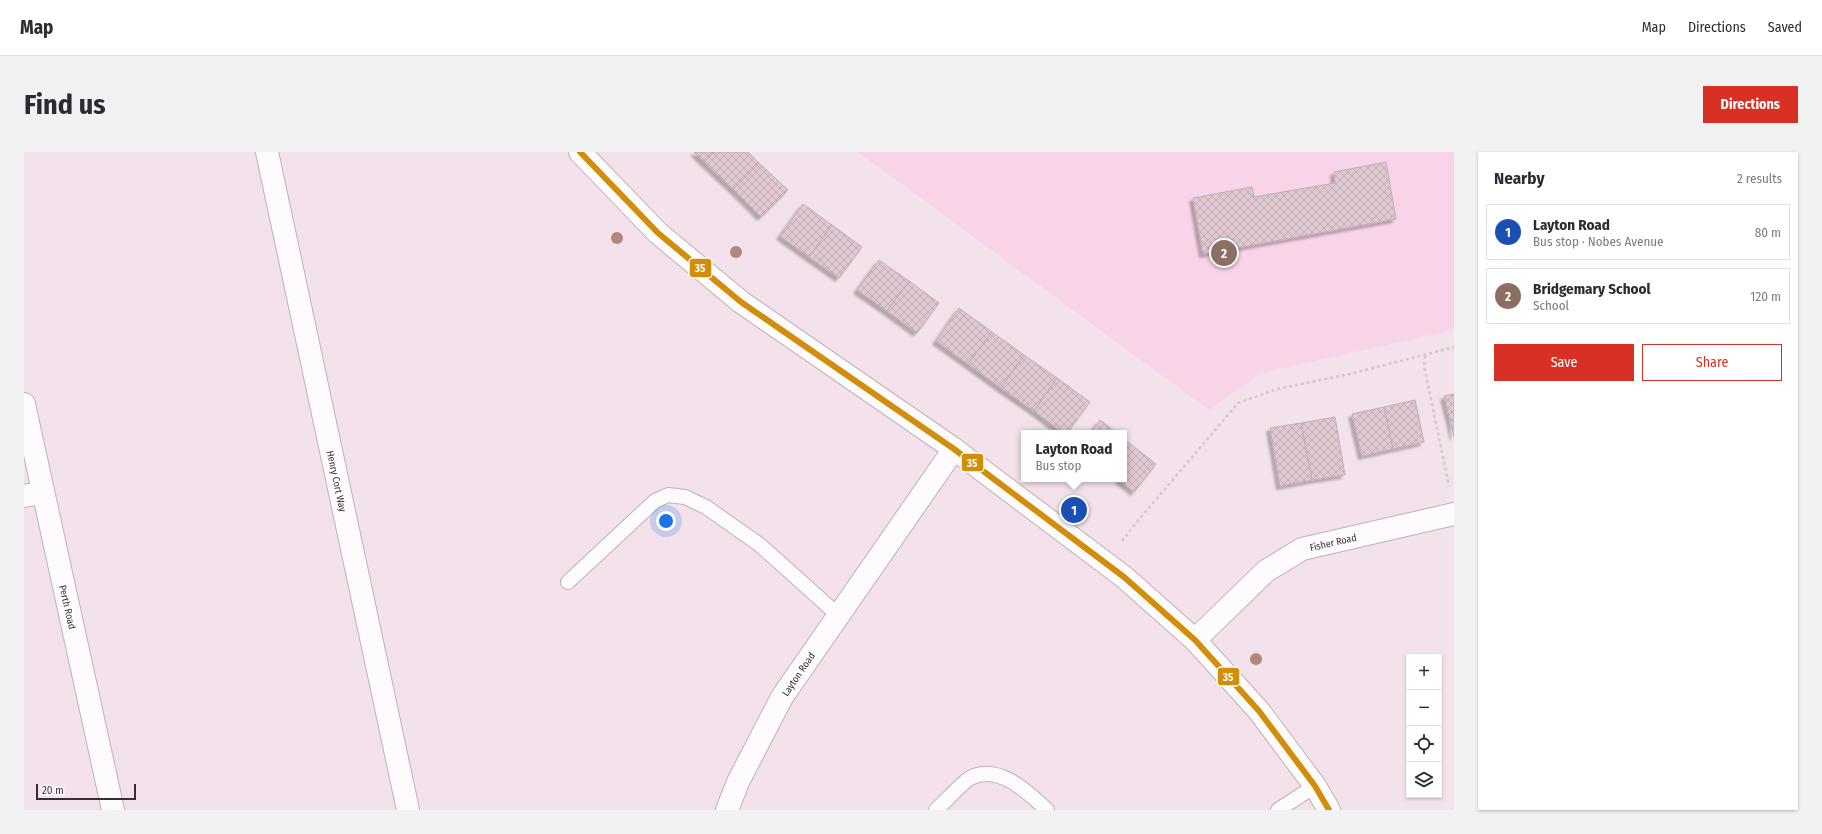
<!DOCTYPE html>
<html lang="en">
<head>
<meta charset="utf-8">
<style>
  :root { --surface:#fff; --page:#f2f2f3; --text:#2b2b33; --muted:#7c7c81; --line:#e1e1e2; --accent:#d93025 }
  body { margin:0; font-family:"Fira Sans Condensed",sans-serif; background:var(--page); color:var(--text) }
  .controls { position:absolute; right:12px; bottom:12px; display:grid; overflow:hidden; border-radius:0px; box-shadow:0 1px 3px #0004 }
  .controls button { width:36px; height:36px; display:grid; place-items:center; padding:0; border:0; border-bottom:1px solid var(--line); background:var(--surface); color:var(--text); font:20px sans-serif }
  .scale { position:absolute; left:12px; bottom:10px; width:100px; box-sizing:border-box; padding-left:4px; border:2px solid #3c2a34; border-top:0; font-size:11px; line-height:14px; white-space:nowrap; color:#3c2a34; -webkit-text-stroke:3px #fff; paint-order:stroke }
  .you { position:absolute; left:642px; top:369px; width:14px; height:14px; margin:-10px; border:3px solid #fff; border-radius:50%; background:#1a73e8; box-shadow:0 0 0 6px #1a73e833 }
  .badge { display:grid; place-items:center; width:26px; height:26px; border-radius:50%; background:var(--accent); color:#fff; font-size:13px; font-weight:700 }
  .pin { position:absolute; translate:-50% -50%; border:2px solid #fff; box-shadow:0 1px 4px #0006 }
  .popup { position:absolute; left:997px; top:278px; width:106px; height:52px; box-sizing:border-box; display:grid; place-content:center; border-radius:0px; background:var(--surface); filter:drop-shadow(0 1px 3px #0005); font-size:13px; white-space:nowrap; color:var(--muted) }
  .popup b { font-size:15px; color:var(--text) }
  .popup::after { content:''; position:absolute; left:50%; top:100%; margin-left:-8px; border:8px solid transparent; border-top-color:var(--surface) }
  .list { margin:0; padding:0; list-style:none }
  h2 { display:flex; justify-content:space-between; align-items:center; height:52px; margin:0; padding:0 16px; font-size:17px }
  h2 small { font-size:13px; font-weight:400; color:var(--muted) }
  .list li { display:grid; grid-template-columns:26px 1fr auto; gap:12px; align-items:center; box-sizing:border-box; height:56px; margin:0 8px 8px; padding:0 8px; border:1px solid var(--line); border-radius:0px }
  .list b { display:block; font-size:15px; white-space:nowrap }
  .list p { margin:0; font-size:13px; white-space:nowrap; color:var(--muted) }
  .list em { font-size:13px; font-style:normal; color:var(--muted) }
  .actions { display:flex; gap:8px; padding:12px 16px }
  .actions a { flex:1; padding:9px 0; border:1px solid var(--accent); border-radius:0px; text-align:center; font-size:14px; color:var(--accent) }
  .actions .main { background:var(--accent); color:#fff }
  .icon { flex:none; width:22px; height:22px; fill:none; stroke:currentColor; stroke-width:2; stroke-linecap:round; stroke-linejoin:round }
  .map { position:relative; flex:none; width:1430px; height:658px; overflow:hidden; border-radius:0px }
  header { display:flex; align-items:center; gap:24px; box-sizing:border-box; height:56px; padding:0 20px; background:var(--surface); border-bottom:1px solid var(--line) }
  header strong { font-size:19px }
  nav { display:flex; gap:22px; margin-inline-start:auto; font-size:14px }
  .intro { display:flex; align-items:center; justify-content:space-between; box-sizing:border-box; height:96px; padding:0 24px }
  h1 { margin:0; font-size:28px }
  .button { padding:10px 18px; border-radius:0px; background:var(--accent); color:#fff; font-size:14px; font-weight:700 }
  main { display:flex; gap:24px; padding:0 24px }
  aside { flex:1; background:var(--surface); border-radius:0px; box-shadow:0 1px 3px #0004 }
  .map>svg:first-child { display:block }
</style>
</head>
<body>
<header>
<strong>Map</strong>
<nav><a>Map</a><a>Directions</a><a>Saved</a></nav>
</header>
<div class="intro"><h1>Find us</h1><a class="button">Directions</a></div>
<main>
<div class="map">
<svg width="1430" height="658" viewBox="0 0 1430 658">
  <defs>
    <pattern id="building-cross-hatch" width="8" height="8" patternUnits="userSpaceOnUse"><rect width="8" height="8" fill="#e0c8d0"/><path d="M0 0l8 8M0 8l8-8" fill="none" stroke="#c1acb3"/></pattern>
    <filter id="shadow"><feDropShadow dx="-3.5" dy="3.5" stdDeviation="1" flood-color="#0004"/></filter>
  </defs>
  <rect width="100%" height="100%" fill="#f3e2eb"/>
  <polygon fill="#f9d3e8" points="834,0 1430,0 1430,178 1237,221 1185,258"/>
  <g fill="url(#building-cross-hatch)" stroke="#bfaeb4" filter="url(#shadow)">
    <polygon points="670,0 690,0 680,10"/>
    <polygon points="690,0 724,0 735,11 709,37 680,10"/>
    <polygon points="1362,10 1372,67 1179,102 1169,46 1228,35 1230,45 1311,31 1310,20"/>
    <polygon points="735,11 764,38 737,65 709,37"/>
    <polygon points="779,52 808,73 785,105 756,84"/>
    <polygon points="808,73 838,95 815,126 785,105"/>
    <polygon points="855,108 885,129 863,159 833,138"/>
    <polygon points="885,129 915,151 893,181 863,159"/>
    <polygon points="935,156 968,180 944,212 912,189"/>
    <polygon points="968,180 1000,203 977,236 944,212"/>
    <polygon points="1000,203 1033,226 1010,259 977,236"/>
    <polygon points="1033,226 1066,250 1043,281 1039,281 1010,259"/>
    <polygon points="1430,242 1430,285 1420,244"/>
    <polygon points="1391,248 1400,290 1369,297 1360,255"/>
    <polygon points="1360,255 1369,297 1338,304 1328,262"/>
    <polygon points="1311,265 1321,323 1288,328 1277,271"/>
    <polygon points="1076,268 1093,281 1066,281"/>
    <polygon points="1277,271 1288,328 1256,334 1246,276"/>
    <polygon points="1104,290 1132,312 1110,340 1094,327 1100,327 1100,295"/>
  </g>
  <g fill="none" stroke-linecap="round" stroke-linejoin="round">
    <defs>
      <g id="lane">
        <polyline points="544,430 631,349 644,343 661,345 682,355 736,393 814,463"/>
        <path d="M912,658c9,-8 25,-26 34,-32 28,-15 58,14 77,32"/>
        <polyline points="1254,658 1291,634"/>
      </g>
      <g id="street">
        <polyline points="243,0 384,658"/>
        <polyline points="556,0 634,81 717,150 930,297 1100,425 1171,488 1235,559 1291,634 1305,658"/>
        <polyline points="0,252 89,658"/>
        <polyline points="0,344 19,341"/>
        <polyline points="1171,488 1242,419 1278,397 1430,362"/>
        <polyline points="703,658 714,630 758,545 930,297"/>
      </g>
    </defs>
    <use href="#lane" stroke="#c0b0ba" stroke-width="16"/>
    <use href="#street" stroke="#c0b0ba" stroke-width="24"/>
    <g stroke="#cfc8cc" stroke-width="2.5" stroke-dasharray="3 3" stroke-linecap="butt">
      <polyline points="1401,204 1400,214 1425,334"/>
      <polyline points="1098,389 1112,371 1214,251 1253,237 1326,222 1430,195"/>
    </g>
    <use href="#lane" stroke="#fdfbfc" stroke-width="14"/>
    <use href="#street" stroke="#fdfbfc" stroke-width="22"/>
    <defs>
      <polyline id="bus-1" points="556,0 634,81 717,150 930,297 1100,425 1171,488 1235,559 1291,634 1305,658"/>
    </defs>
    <use href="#bus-1" stroke="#fff" stroke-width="9"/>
    <use href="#bus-1" stroke="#d28d0a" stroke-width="6"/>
  </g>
  <g fill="#b48679">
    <circle cx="593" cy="86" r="6"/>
    <circle cx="712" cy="100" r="6"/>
    <circle cx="1232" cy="507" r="6"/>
  </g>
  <g text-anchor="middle" stroke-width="3" stroke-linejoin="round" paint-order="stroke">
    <g font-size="10" fill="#3c2a34" stroke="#fff">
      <text transform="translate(313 329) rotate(78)" y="4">Henry Cort Way</text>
      <text transform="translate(1309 390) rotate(-13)" y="4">Fisher Road</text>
      <text transform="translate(44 455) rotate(77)" y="4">Perth Road</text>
      <text transform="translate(774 522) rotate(-56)" y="4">Layton Road</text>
    </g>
  </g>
  <g stroke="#fff" stroke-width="1.5">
    <rect x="665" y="106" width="23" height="20" rx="4" fill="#d28d0a"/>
    <rect x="937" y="301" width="23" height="19" rx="4" fill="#d28d0a"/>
    <rect x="1193" y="515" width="23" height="19" rx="4" fill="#d28d0a"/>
  </g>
  <g font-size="11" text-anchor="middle" font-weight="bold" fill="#fff">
    <text x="676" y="120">35</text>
    <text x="948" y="315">35</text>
    <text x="1204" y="529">35</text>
  </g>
</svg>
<div class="controls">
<button>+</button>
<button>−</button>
<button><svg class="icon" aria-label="locate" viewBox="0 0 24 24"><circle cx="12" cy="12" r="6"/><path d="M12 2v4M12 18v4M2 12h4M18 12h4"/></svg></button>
<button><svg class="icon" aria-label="layers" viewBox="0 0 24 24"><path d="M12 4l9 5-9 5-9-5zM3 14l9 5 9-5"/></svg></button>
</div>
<div class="scale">20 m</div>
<div class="you"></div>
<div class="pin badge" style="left:1050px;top:358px;background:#1a4fb4">1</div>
<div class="popup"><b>Layton Road</b>Bus stop</div>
<div class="pin badge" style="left:1200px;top:101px;background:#8d6e63">2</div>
</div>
<aside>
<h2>Nearby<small>2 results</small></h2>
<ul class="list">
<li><span class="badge" style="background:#1a4fb4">1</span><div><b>Layton Road</b><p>Bus stop · Nobes Avenue</p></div><em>80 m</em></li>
<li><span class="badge" style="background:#8d6e63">2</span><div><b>Bridgemary School</b><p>School</p></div><em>120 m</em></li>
</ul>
<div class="actions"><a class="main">Save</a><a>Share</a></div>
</aside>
</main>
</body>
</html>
